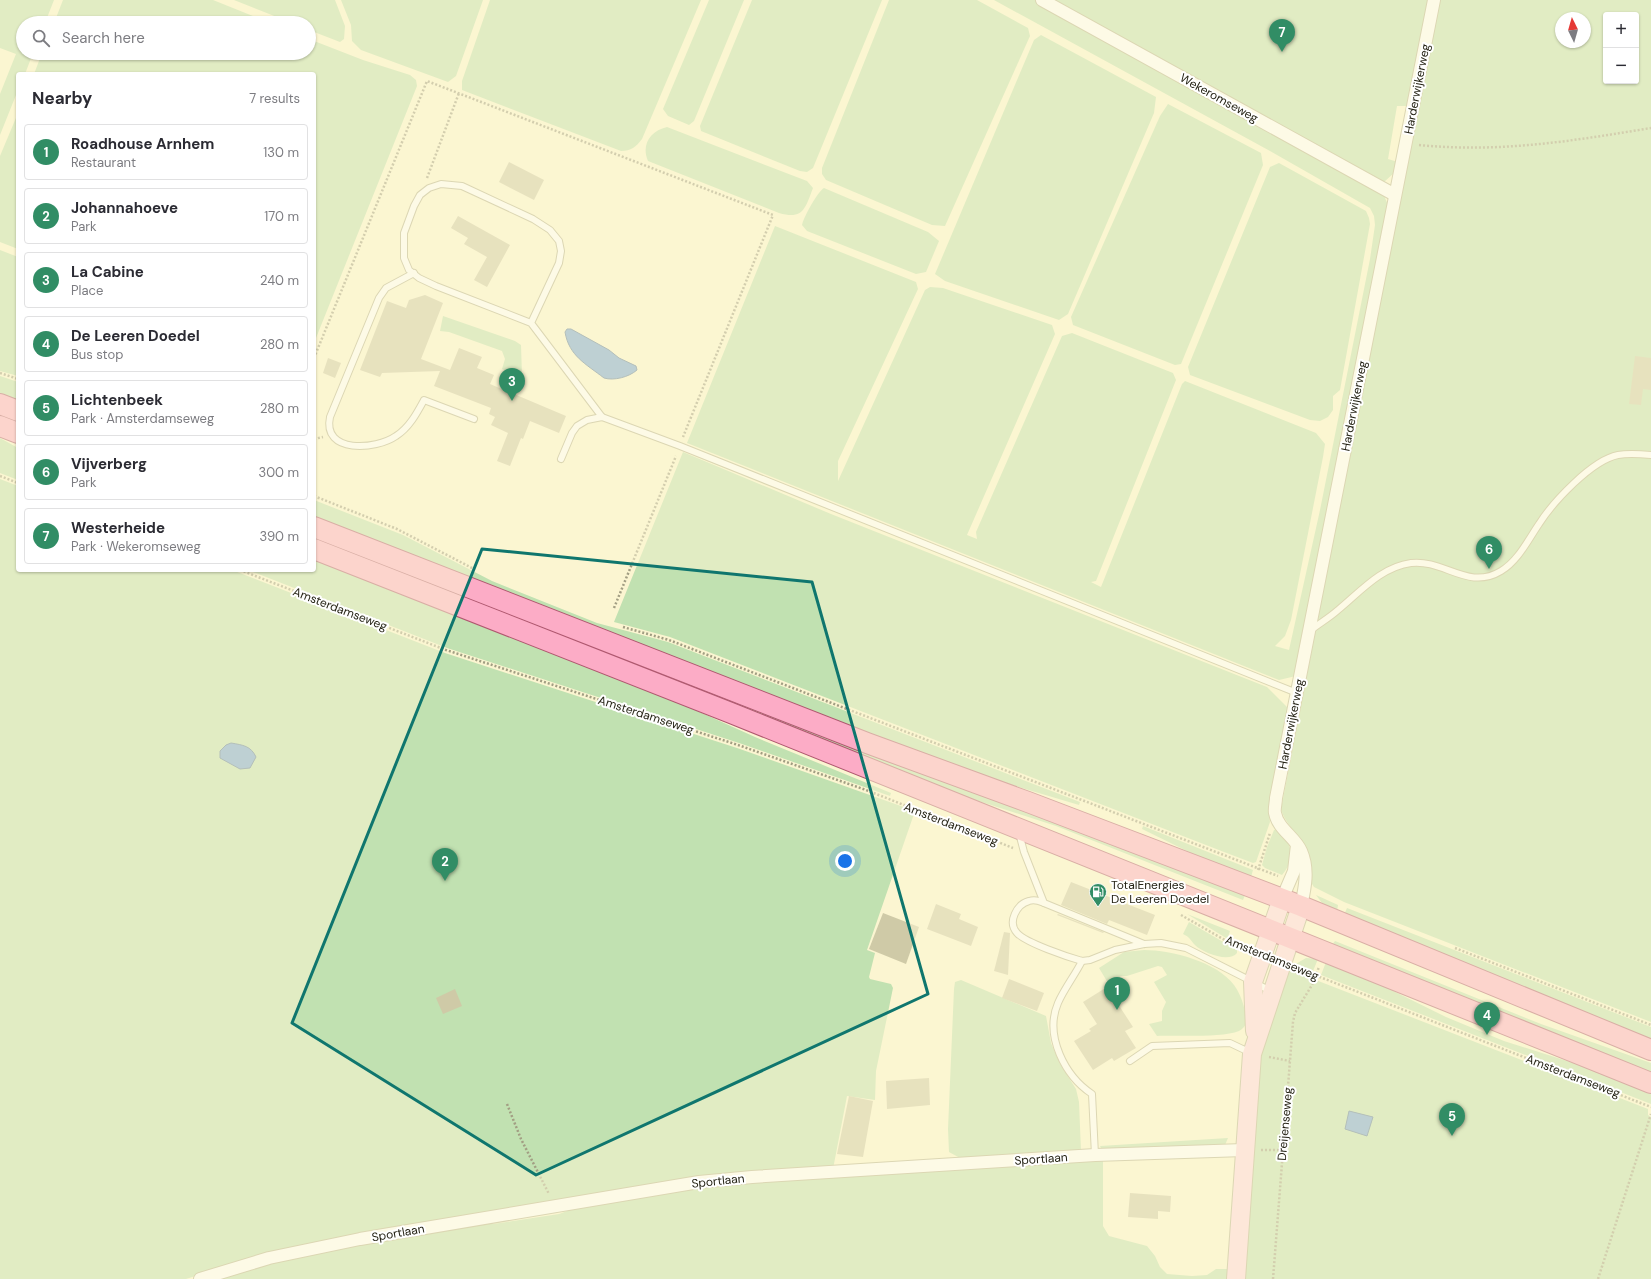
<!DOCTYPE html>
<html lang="en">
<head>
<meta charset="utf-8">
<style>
  :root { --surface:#fff; --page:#f7f7f7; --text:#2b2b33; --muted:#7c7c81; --line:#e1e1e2; --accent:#318d65 }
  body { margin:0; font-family:"DM Sans",sans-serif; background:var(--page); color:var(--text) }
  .controls { position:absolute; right:12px; top:12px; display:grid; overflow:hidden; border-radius:4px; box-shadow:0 1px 3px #0004 }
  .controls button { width:36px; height:36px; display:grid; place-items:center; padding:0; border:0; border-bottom:1px solid var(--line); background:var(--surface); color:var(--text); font:20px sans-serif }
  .compass { position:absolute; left:1555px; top:12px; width:36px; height:36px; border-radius:50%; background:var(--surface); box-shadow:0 1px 3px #0004; rotate:355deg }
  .you { position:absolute; left:845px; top:861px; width:14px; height:14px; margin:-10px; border:3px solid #fff; border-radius:50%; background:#1a73e8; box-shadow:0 0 0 6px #1a73e833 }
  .badge { display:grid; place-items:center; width:26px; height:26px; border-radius:50%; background:var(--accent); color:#fff; font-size:13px; font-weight:700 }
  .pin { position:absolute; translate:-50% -33px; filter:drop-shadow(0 1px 2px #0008) }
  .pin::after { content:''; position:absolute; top:21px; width:14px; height:12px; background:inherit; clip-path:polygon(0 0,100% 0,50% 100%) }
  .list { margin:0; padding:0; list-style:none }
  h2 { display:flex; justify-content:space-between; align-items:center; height:52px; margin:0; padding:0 16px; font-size:17px }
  h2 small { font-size:13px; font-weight:400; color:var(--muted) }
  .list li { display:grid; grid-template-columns:26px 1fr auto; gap:12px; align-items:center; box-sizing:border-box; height:56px; margin:0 8px 8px; padding:0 8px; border:1px solid var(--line); border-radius:4px }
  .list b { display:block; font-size:15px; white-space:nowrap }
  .list p { margin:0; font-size:13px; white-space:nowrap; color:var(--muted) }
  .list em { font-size:13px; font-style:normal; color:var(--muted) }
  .icon { flex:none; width:22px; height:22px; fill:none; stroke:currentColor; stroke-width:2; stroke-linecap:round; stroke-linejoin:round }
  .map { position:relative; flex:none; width:1651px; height:1279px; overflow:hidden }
  .search { position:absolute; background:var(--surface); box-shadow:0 1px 3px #0004; left:16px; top:16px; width:300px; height:44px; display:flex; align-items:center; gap:10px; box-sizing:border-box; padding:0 14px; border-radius:22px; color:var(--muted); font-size:15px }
  .panel { position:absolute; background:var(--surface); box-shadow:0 1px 3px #0004; left:16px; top:72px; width:300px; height:500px; border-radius:4px }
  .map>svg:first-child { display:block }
</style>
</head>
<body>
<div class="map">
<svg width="1651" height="1279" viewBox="0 0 1651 1279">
  <rect width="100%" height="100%" fill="#fbf5d1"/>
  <g fill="#c1e1b1" fill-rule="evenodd">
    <polygon points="0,0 54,0 45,23 23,23 23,53 33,53 25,74 18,74 18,90 0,135 0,94 16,54 0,48"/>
    <polygon points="63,0 213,0 270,23 54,23"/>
    <polygon points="234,0 335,0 345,26 344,39 340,42 309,30 309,23 292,23"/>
    <polygon points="341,0 483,0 456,76 448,82 361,50 352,41 351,25"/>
    <path d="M490,0h211l-59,139c-6,8 -11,12 -21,12l-159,-61v-9z"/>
    <polygon points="709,0 744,0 694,121 689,125 668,116 663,109"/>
    <polygon points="752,0 882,0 813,168 807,172 800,171 701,131 700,126"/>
    <polygon points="889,0 977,0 1028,28 1030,36 945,226 932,225 826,180 822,174 822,168"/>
    <polygon points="994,0 1035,0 1383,193 1388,205 1296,676 1279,680 687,443 775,226 916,282 918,289 838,461 838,481 925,290 930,287 943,288 1052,325 1055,334 967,535 977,539 976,532 1062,336 1072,333 1173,373 1176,380 1096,581 1091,582 1101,587 1182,384 1185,381 1316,433 1325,444 1323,457 1291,620 1285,636 1275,646 1289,650 1320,510 1370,259 1375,225 1374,216 1370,208 1270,151"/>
    <polygon points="1050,0 1429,0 1409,106 1397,106 1388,159 1398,162 1394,173 1384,182"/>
    <path d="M1438,0h213v1022l-307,-120 -30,-15 -2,-3c-2,-10 -2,-24 -6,-34 -7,-15 -21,-26 -25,-41zM1606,15h30v66h-30zM1561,18h24v24h-24z"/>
    <polygon points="1041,35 1156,97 1154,113 1068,314 1059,320 945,281 935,274 1034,40"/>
    <polygon points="309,39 363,60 410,75 416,80 417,86 314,343 314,74 34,74 42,53 309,53"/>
    <polygon points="1168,104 1261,153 1263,165 1181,364 1175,365 1073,325 1071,317 1160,116"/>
    <polygon points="18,113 18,249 0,242 0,156"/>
    <path d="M667,127l140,54 6,7c-8,21 -10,32 -34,25l-131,-52c-7,-16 2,-30 19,-34z"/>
    <polygon points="1279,163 1366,211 1369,218 1370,224 1340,390 1333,396 1333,410 1328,417 1320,421 1310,420 1190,375 1188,367 1270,167"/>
    <path d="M824,188l104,44 11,9 -13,31 -10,2 -109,-43 -5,-6c1,-7 16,-34 22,-37z"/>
    <polygon points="0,250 18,257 18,376 0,371"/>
    <polygon points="443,316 515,341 521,345 522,376 502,369 505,359 502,351 449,332 440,331"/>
    <polygon points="0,376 18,382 18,401 0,394"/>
    <polygon points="0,438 18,448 18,480 0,473"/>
    <polygon points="683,452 831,514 1267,687 1289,709 1268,809 1270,822 1256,862 1253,863 1224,852 670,637 614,622"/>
    <polygon points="0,479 18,486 18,570 232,570 445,653 740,749 915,811 867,950 875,953 869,977 870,979 891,984 893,988 876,1071 875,1100 847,1096 833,1169 752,1173 233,1264 186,1279 0,1279"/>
    <polygon points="314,500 403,535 492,581 597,623 668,642 1080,802 1079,805 1002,782 886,740 314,517"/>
    <polygon points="314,536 1245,895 1243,900 1056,826 957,794 314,539"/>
    <polygon points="314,558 671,699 755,737 891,793 890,796 742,744 447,648 248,570 314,570"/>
    <polygon points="1143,826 1253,870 1251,877 1191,853 1142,829"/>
    <path d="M1277,829c15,16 20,27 5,46l-17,-7 -3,-3 5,-18 7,-17z"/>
    <polygon points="1316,895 1338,905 1337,912 1325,907"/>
    <polygon points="1347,908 1651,1027 1651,1041 1344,915"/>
    <polygon points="1187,914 1230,931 1228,937 1226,938"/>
    <path d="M1189,922l48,28v3c-8,10 -34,0 -42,-8 -5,-5 -5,-8 -12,-11z"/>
    <polygon points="1335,941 1541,1024 1651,1063 1651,1073 1332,945"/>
    <path d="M1144,950c28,0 73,12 90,35 8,11 11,24 13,37 -2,4 -4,7 -8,9 -17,7 -62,4 -82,5l-8,-12 13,-3v-10l4,-9 -12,-20 13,-7 -5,-8 -4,-1 -31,10h-6l-13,7 -9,-15 25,-16z"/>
    <polygon points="1306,958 1318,959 1313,971 1294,965"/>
    <polygon points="1326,962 1377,983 1446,1017 1504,1041 1589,1068 1651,1093 1651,1104 1321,975"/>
    <polygon points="1290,970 1648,1109 1648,1115 1651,1117 1651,1279 1243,1279 1259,1063 1268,1023 1282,993"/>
    <polygon points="961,980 1046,1016 1051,1043 1060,1064 1076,1089 1079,1102 1081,1151 960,1158 949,1152 948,1129 954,989 955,982"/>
    <polygon points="1228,1138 1225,1145 1102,1150 1100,1146"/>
    <polygon points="1103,1160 1103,1226 1109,1236 1147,1246 1155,1256 1160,1267 1167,1274 1192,1276 1207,1275 1216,1269 1229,1269 1229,1279 213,1279 270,1262 488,1221 493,1224 559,1214 578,1207 699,1186"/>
  </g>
  <g fill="#74a2d6" stroke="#5c7c9c">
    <path d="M567,329h4l38,21 10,8 17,8 1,4c-8,7 -23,11 -33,8 -18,-14 -35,-22 -39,-46z"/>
    <path d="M231,743c12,2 20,3 25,14l-6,11 -10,1 -20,-11v-7l6,-6z"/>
    <polygon points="1349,1111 1373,1117 1367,1136 1345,1129"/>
  </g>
  <g fill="#cfcaa7">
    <polygon points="509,162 544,180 534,200 499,182"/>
    <polygon points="458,216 510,245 487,287 474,280 487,257 464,244 468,238 451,228"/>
    <polygon points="425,295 443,303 421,359 450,370 459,348 482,357 477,368 494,375 490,384 566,416 559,433 530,421 523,439 521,438 510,466 497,461 508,433 491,425 495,417 489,414 491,408 434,386 440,371 382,373 380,377 360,370 387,301 406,308 409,300"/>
    <polygon points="1635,356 1651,358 1651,390 1643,389 1641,405 1629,404"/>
    <polygon points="328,358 341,363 335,378 323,373"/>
    <polygon points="1071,882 1155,915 1147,935 1109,920 1107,924 1061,905"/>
    <polygon points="936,904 961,914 959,919 978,927 971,946 927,929"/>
    <polygon points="883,913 919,927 906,964 869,949"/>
    <polygon points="1058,914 1104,932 1103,933 1057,915"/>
    <polygon points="1004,932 1010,933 1008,975 994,971"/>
    <polygon points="1009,979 1044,993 1037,1011 1002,998"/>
    <polygon points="1107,987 1133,1027 1125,1031 1136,1048 1114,1061 1112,1058 1093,1070 1074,1041 1091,1031 1089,1029 1097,1024 1083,1002"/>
    <polygon points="455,989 462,1006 443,1014 436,998"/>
    <polygon points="929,1078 930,1105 887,1109 886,1081"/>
    <polygon points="849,1096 873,1101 863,1157 837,1154"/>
    <polygon points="1130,1193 1171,1196 1170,1212 1158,1211 1158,1219 1128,1217"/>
  </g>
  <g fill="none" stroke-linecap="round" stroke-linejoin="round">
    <defs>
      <g id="service">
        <path d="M414,273l-28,15 -7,10 -49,119c-8,37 46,33 66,19 13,-8 21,-23 28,-36l50,19"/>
        <polyline points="531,323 559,263 561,251 559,241 550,230 533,219 462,186 441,184 429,188 420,195 414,206 404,233 404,258 409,270 419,278 436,286 531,323 602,417"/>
        <polyline points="561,459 572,433 577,426 587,420 602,417 680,446 1297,693"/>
        <path d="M1311,630c9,-7 18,-12 27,-20 22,-18 43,-43 73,-47 33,-4 57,28 90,8 17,-10 27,-31 38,-47 14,-22 53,-64 79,-69 11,-2 22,-1 33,0"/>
        <polyline points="1019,833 1024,852 1044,903 1144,944"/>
        <path d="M1044,903c-5,-2 -9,-4 -15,-2 -12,3 -22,21 -12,32 9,10 51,24 65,28l8,-1 25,-10 29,-6 17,-1 25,5 85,43"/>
        <path d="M1082,961c-7,14 -18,28 -24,42 -14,33 7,73 34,91l3,61"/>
        <polyline points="1130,1061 1152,1046 1230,1043 1251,1053"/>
      </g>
      <g id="minor">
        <polyline points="1042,0 1395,195"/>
        <polyline points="1282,899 1294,871 1297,845"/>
        <path d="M1301,906c4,-18 8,-37 0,-55 -6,-14 -23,-22 -26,-38 -1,-4 1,-10 1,-15l158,-798"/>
        <polyline points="200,1279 269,1258 360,1239 699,1182 752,1177 1095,1155 1244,1150"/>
      </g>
      <g id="secondary">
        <polyline points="1255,1031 1253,982 1282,899"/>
        <polyline points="1236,1279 1252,1054 1301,906"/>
      </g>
      <g id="primary">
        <polyline points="0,404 18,411"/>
        <polyline points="0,426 18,433"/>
        <polyline points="314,527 867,743 1028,802 1301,906 1651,1050"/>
        <polyline points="314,549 731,713 1651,1083"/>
      </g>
    </defs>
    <use href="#service" stroke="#b6b18f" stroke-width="8"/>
    <use href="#minor" stroke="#b6b18f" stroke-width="14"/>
    <use href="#secondary" stroke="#b6b18f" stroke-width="20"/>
    <use href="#primary" stroke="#af586f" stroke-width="22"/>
    <g stroke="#a29e83" stroke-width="2.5" stroke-dasharray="2 2" stroke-linecap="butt">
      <path d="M1419,145c81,8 153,-4 232,-17"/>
      <polyline points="427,178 459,93"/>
      <polyline points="314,358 427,81 773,215 683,437"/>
      <polyline points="0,373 18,379"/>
      <polyline points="314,439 323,437"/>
      <polyline points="0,476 18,483"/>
      <polyline points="314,496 397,529 474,569"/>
      <polyline points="240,570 446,650 741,746 866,790 1013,848"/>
      <polyline points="614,608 676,456"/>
      <polyline points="623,627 669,640 1278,876"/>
      <polyline points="1258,870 1270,833"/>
      <polyline points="1181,915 1223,939 1247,950"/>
      <polyline points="1455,948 1651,1025"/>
      <polyline points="1297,968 1651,1107"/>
      <polyline points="1269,1057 1290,1061"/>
      <polyline points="507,1104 521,1139 549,1194"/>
      <polyline points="1261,1150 1282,1150"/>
      <polyline points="1273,1279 1293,1022 1295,1013 1312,985 1319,967"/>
      <polyline points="1598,1279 1651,1114"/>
    </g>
    <use href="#service" stroke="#fff" stroke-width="6"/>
    <use href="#minor" stroke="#fff" stroke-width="12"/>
    <use href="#secondary" stroke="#fed6e2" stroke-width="18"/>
    <use href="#primary" stroke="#fcacc6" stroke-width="20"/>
  </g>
  <path d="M0 0H1651V1279H0ZM482,549l330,33 116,412 -392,181 -244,-152z" fill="#fbf5d1" fill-opacity=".55" fill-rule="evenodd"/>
  <path fill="none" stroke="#0f766e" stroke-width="3" stroke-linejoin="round" d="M482,549l330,33 116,412 -392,181 -244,-152z"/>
  <defs>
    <symbol id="fuel-pin" viewBox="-11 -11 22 30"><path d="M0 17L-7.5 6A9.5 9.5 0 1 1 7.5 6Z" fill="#318d65" stroke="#fff"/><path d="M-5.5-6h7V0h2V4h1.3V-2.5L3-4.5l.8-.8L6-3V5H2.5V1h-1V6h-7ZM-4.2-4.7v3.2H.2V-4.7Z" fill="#fff"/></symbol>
  </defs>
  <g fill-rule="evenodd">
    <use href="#fuel-pin" x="1088" y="882" width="20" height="27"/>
  </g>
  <g text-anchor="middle" stroke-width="4" stroke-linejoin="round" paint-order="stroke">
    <g font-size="12" fill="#252315" stroke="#fff">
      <text transform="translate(1417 89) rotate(-79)" y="4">Harderwijkerweg</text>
      <text transform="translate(1219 98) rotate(29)" y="4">Wekeromseweg</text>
      <text transform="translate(1354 406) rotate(-79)" y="4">Harderwijkerweg</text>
      <text transform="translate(340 609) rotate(21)" y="4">Amsterdamseweg</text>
      <text transform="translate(646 715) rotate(18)" y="4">Amsterdamseweg</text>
      <text transform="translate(1291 724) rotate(-79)" y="4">Harderwijkerweg</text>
      <text transform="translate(951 824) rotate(21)" y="4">Amsterdamseweg</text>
      <text transform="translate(1272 958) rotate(22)" y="4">Amsterdamseweg</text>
      <text transform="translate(1573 1076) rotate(21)" y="4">Amsterdamseweg</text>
      <text transform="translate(1285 1124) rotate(-85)" y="4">Dreijenseweg</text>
      <text transform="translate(1041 1159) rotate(-4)" y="4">Sportlaan</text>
      <text transform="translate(718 1181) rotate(-6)" y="4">Sportlaan</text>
      <text transform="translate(398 1233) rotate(-10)" y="4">Sportlaan</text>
    </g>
    <g font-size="12" fill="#252315" stroke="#fff" text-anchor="start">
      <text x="1111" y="889">TotalEnergies<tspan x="1111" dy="14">De Leeren Doedel</tspan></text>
    </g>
  </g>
</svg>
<div class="controls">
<button>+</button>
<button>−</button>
</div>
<svg class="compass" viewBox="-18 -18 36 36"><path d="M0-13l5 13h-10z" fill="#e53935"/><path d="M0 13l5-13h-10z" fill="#7c7c81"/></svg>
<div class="you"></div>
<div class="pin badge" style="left:1117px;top:1010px">1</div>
<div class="pin badge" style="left:445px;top:881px">2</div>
<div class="pin badge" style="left:512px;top:401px">3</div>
<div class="pin badge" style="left:1487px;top:1035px">4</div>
<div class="pin badge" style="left:1452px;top:1136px">5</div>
<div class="pin badge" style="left:1489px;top:569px">6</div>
<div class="pin badge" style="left:1282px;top:52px">7</div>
<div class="search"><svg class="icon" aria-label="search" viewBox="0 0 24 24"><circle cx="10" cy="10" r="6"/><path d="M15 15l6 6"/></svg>Search here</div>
<section class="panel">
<h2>Nearby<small>7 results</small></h2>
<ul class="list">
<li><span class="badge">1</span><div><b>Roadhouse Arnhem</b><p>Restaurant</p></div><em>130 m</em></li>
<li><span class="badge">2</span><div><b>Johannahoeve</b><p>Park</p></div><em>170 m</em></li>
<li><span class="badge">3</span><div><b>La Cabine</b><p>Place</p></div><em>240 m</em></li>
<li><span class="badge">4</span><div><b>De Leeren Doedel</b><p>Bus stop</p></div><em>280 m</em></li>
<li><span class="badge">5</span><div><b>Lichtenbeek</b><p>Park · Amsterdamseweg</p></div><em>280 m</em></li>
<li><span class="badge">6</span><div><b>Vijverberg</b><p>Park</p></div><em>300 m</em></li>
<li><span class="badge">7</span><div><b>Westerheide</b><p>Park · Wekeromseweg</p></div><em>390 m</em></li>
</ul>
</section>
</div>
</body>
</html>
